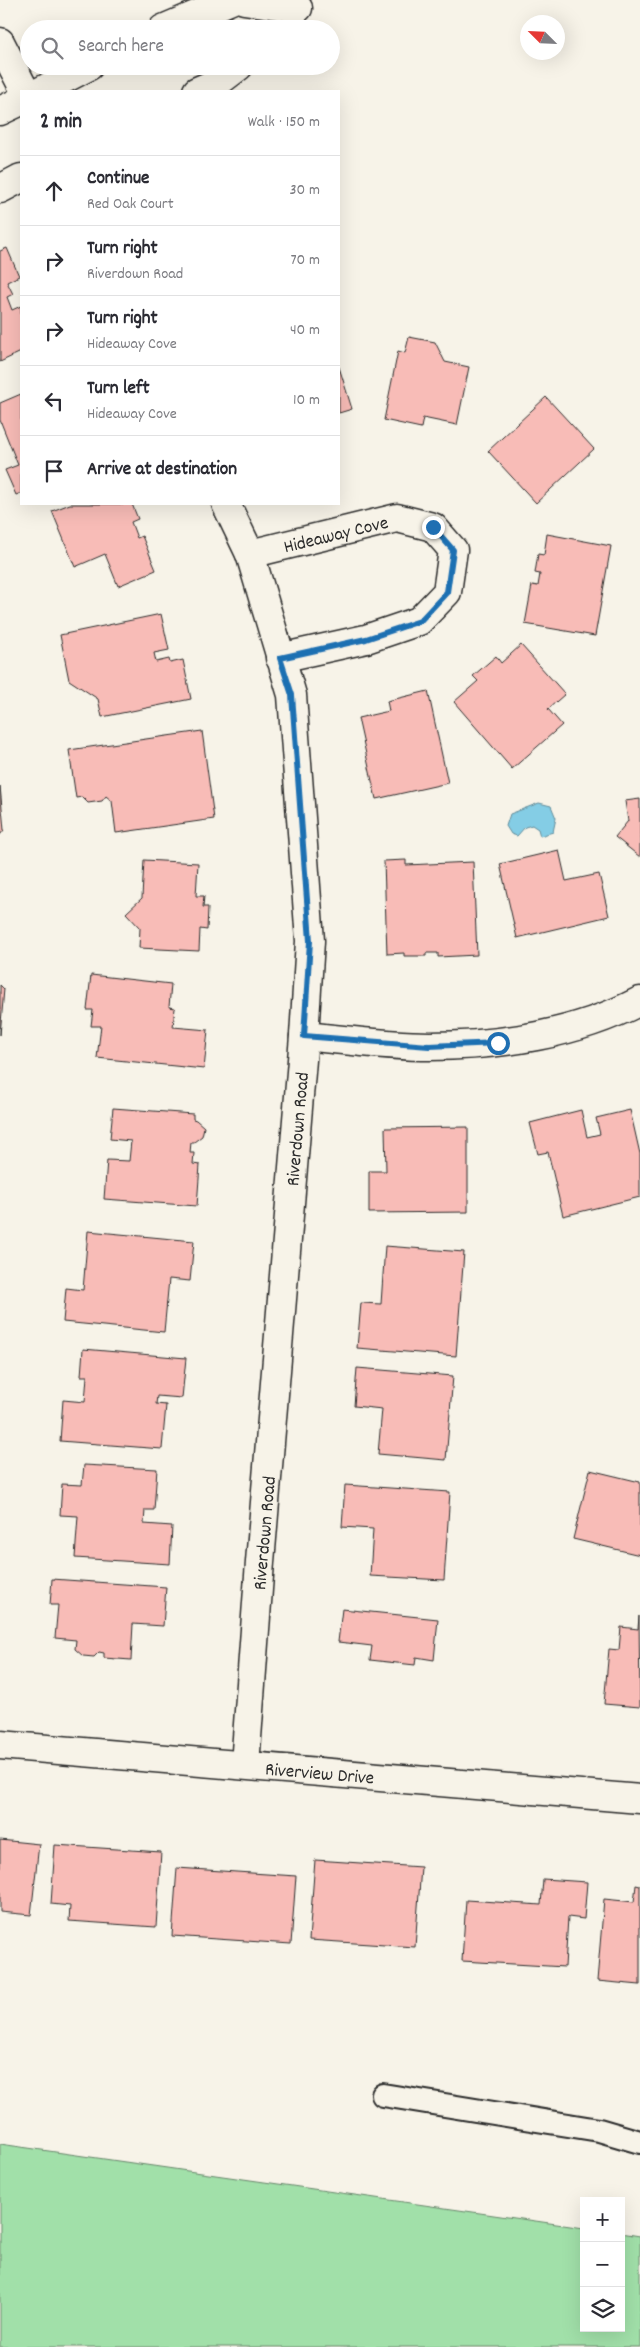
<!DOCTYPE html>
<html lang="en">
<head>
<meta charset="utf-8">
<style>
  :root { --surface:#fff; --page:#f7f7f7; --text:#2b2b33; --muted:#7c7c81; --line:#e1e1e2 }
  body { margin:0; font-family:Dekko,sans-serif; background:var(--page); color:var(--text) }
  .controls { position:absolute; right:15px; bottom:15px; display:grid; overflow:hidden; border-radius:0px; box-shadow:0 5px 20px #0002 }
  .controls button { width:45px; height:45px; display:grid; place-items:center; padding:0; border:0; border-bottom:1px solid var(--line); background:var(--surface); color:var(--text); font:25px sans-serif }
  .compass { position:absolute; left:520px; top:15px; width:45px; height:45px; border-radius:50%; background:var(--surface); box-shadow:0 5px 20px #0002; rotate:294deg }
  .stop { position:absolute; width:15px; height:15px; margin:-11px; border:4px solid #1f6fb2; border-radius:50%; background:#fff }
  .stop.end { background:#1f6fb2; border-color:#fff; box-shadow:0 1px 5px #0008 }
  .list { margin:0; padding:0; list-style:none }
  h2 { display:flex; justify-content:space-between; align-items:center; height:65px; margin:0; padding:0 20px; font-size:21px }
  h2 small { font-size:16px; font-weight:400; color:var(--muted) }
  .list li { display:grid; grid-template-columns:32px 1fr auto; gap:15px; align-items:center; box-sizing:border-box; height:70px; padding:0 20px; border-top:1px solid var(--line) }
  .list b { display:block; font-size:19px; white-space:nowrap }
  .list p { margin:0; font-size:16px; white-space:nowrap; color:var(--muted) }
  .list em { font-size:16px; font-style:normal; color:var(--muted) }
  .icon { flex:none; width:28px; height:28px; fill:none; stroke:currentColor; stroke-width:2; stroke-linecap:round; stroke-linejoin:round }
  .map { position:relative; flex:none; width:640px; height:2347px; overflow:hidden }
  .search { position:absolute; background:var(--surface); box-shadow:0 5px 20px #0002; left:20px; top:20px; width:320px; height:55px; display:flex; align-items:center; gap:12px; box-sizing:border-box; padding:0 18px; border-radius:28px; color:var(--muted); font-size:19px }
  .panel { position:absolute; background:var(--surface); box-shadow:0 5px 20px #0002; left:20px; top:90px; width:320px; height:415px; border-radius:0px }
  .map>svg:first-child { display:block }
</style>
</head>
<body>
<div class="map">
<svg width="640" height="2347" viewBox="0 0 640 2347">
  <rect width="100%" height="100%" fill="#f7f3e8"/>
  <filter id="ink" filterUnits="userSpaceOnUse"><feTurbulence type="fractalNoise" baseFrequency=".02" numOctaves="2"/><feDisplacementMap in="SourceGraphic" scale="10" xChannelSelector="R" yChannelSelector="G"/><feConvolveMatrix kernelMatrix="1 2 1 2 8 2 1 2 1" color-interpolation-filters="sRGB"/></filter>
  <g filter="url(#ink)">
    <polygon fill="#a1e0a9" stroke="#66866a" points="0,2144 584,2228 584,2328 621,2328 621,2233 640,2236 640,2347 0,2347"/>
    <polygon fill="#84cde5" stroke="#608c9b" points="539,803 551,806 556,818 553,832 540,836 538,829 532,825 525,827 517,836 511,834 506,826 510,814"/>
    <g fill="#f8bcb7" stroke="#2b2b2b">
      <polygon points="7,248 19,276 7,282 13,294 7,297 12,310 21,306 21,352 0,362 0,251"/>
      <polygon points="409,337 435,342 445,362 469,367 457,425 423,418 421,428 384,420 398,351 405,353"/>
      <polygon points="339,367 352,409 339,413"/>
      <polygon points="21,394 21,493 16,495 5,470 18,465 0,420 0,403"/>
      <polygon points="546,397 594,449 536,503 488,451"/>
      <polygon points="70,504 132,504 138,519 131,522 137,538 142,536 156,570 118,586 105,554 75,567 52,511"/>
      <polygon points="547,534 611,546 595,636 525,624 532,585 538,586 540,574 535,573 538,554 544,555"/>
      <polygon points="161,614 169,650 154,653 156,662 169,659 170,663 183,660 191,699 102,717 98,699 69,680 60,635"/>
      <polygon points="521,645 565,694 548,709 562,725 512,769 454,702 478,681 473,676 496,656 501,663"/>
      <polygon points="428,691 448,783 376,799 358,718 389,711 387,701"/>
      <polygon points="202,731 214,819 116,833 112,801 106,796 102,801 88,803 82,797 76,798 69,750"/>
      <polygon points="0,786 4,830 0,835"/>
      <polygon points="640,799 640,857 615,837 628,821 625,801"/>
      <polygon points="559,850 566,881 599,874 609,916 517,938 500,864"/>
      <polygon points="144,860 198,863 196,896 204,896 203,907 208,907 207,930 200,929 199,951 139,948 140,928 126,913 142,898"/>
      <polygon points="406,860 406,865 473,862 477,955 438,957 438,953 426,953 426,956 404,956 404,953 387,954 384,861"/>
      <polygon points="91,975 171,984 169,1007 175,1008 173,1027 208,1030 204,1069 97,1058 101,1026 91,1026 93,1010 87,1010"/>
      <polygon points="0,985 4,989 0,1035"/>
      <polygon points="113,1108 193,1114 193,1119 196,1120 204,1127 202,1136 194,1142 191,1142 190,1153 194,1153 193,1164 200,1165 197,1206 104,1199 107,1160 129,1161 131,1141 110,1139"/>
      <polygon points="581,1110 587,1137 600,1134 596,1118 630,1110 640,1154 640,1197 563,1216 548,1152 538,1154 530,1123"/>
      <polygon points="468,1127 468,1212 369,1213 369,1171 386,1171 385,1128"/>
      <polygon points="88,1231 194,1241 190,1281 169,1279 164,1332 63,1322 66,1288 83,1290"/>
      <polygon points="385,1246 464,1252 456,1356 357,1348 361,1303 381,1304"/>
      <polygon points="83,1349 186,1358 182,1398 157,1396 156,1404 166,1405 162,1449 60,1441 63,1400 85,1402 87,1376 81,1376"/>
      <polygon points="357,1368 453,1376 446,1460 378,1454 382,1409 354,1406"/>
      <polygon points="84,1465 157,1469 154,1510 145,1510 144,1524 172,1526 170,1564 75,1558 78,1516 60,1515 62,1484 82,1485"/>
      <polygon points="590,1470 640,1482 640,1555 573,1539"/>
      <polygon points="345,1485 450,1492 444,1580 370,1576 373,1529 342,1527"/>
      <polygon points="52,1579 166,1587 163,1626 133,1624 131,1660 104,1658 104,1653 99,1652 94,1657 83,1656 75,1649 76,1640 55,1638 58,1605 50,1605"/>
      <polygon points="342,1609 438,1619 434,1660 416,1657 415,1665 370,1660 372,1646 338,1642"/>
      <polygon points="639,1616 640,1707 604,1704 609,1649 619,1650 621,1627 638,1629"/>
      <polygon points="0,1840 39,1844 31,1915 0,1912"/>
      <polygon points="55,1845 161,1852 156,1927 69,1921 70,1906 51,1904"/>
      <polygon points="315,1860 421,1867 415,1947 309,1940"/>
      <polygon points="177,1868 296,1876 291,1944 172,1936"/>
      <polygon points="543,1879 587,1882 584,1919 568,1917 565,1967 462,1961 466,1900 541,1905"/>
      <polygon points="636,1885 640,1886 640,1985 597,1981 604,1899 634,1902"/>
    </g>
    <g fill="none" stroke-linecap="round" stroke-linejoin="round">
      <defs>
        <polyline id="service" points="383,2095 599,2130 640,2142"/>
        <g id="minor">
          <polyline points="244,0 298,8"/>
          <polyline points="163,29 231,0"/>
          <polyline points="0,42 25,91"/>
          <polyline points="41,91 89,66"/>
          <polyline points="197,91 218,82 239,66"/>
          <polyline points="0,111 21,101"/>
          <polyline points="0,189 21,178"/>
          <polyline points="226,504 250,554 292,695 310,941 304,1036 260,1562 245,1765"/>
          <path id="s1" d="M250,554l147,-36 36,9 20,23 -6,42 -28,29 -53,18 -86,19"/>
          <path d="M304,1036c42,4 84,10 126,10 70,0 147,-12 210,-45"/>
          <path id="s2" d="M0,1745l640,54"/>
        </g>
      </defs>
      <use href="#service" stroke="#2b2b2b" stroke-width="26"/>
      <use href="#minor" stroke="#2b2b2b" stroke-width="31"/>
      <use href="#service" stroke="#f7f3e8" stroke-width="22"/>
      <use href="#minor" stroke="#f7f3e8" stroke-width="28"/>
    </g>
  </g>
  <g fill="none" stroke-linecap="round" stroke-linejoin="round" filter="url(#ink)">
    <polyline stroke="#1f6fb2" stroke-width="6" points="433,527 453,550 447,592 420,621 366,639 280,658 292,695 310,941 304,1036 429,1046 498,1043"/>
  </g>
  <g text-anchor="middle" stroke-width="4" stroke-linejoin="round" paint-order="stroke">
    <g font-size="19" fill="#2b2b2b" stroke="#f7f3e8">
      <text dy="7" stroke="none"><textPath href="#s1" startOffset="88">Hideaway Cove</textPath></text>
      <text transform="translate(296 1129) rotate(-85)" y="7">Riverdown Road</text>
      <text transform="translate(263 1533) rotate(-85)" y="7">Riverdown Road</text>
      <text dy="7" stroke="none"><textPath href="#s2" startOffset="321">Riverview Drive</textPath></text>
    </g>
  </g>
</svg>
<div class="controls">
<button>+</button>
<button>−</button>
<button><svg class="icon" aria-label="layers" viewBox="0 0 24 24"><path d="M12 4l9 5-9 5-9-5zM3 14l9 5 9-5"/></svg></button>
</div>
<svg class="compass" viewBox="-18 -18 36 36"><path d="M0-13l5 13h-10z" fill="#e53935"/><path d="M0 13l5-13h-10z" fill="#7c7c81"/></svg>
<div class="stop" style="left:498px;top:1043px"></div>
<div class="stop end" style="left:433px;top:527px"></div>
<div class="search"><svg class="icon" aria-label="search" viewBox="0 0 24 24"><circle cx="10" cy="10" r="6"/><path d="M15 15l6 6"/></svg>Search here</div>
<section class="panel">
<h2>2 min<small>Walk · 150 m</small></h2>
<ul class="list">
<li><svg class="icon" aria-label="ahead" viewBox="0 0 24 24"><path d="M12 20V5M6 11l6-6 6 6"/></svg><div><b>Continue</b><p>Red Oak Court</p></div><em>30 m</em></li>
<li><svg class="icon" aria-label="right" viewBox="0 0 24 24"><path d="M7 20v-9h11M14 6l5 5-5 5"/></svg><div><b>Turn right</b><p>Riverdown Road</p></div><em>70 m</em></li>
<li><svg class="icon" aria-label="right" viewBox="0 0 24 24"><path d="M7 20v-9h11M14 6l5 5-5 5"/></svg><div><b>Turn right</b><p>Hideaway Cove</p></div><em>40 m</em></li>
<li><svg class="icon" aria-label="left" viewBox="0 0 24 24"><path d="M17 20v-9H6M10 6l-5 5 5 5"/></svg><div><b>Turn left</b><p>Hideaway Cove</p></div><em>10 m</em></li>
<li><svg class="icon" aria-label="arrive" viewBox="0 0 24 24"><path d="M6 21V4h12l-3 4 3 4H6"/></svg><div><b>Arrive at destination</b></div></li>
</ul>
</section>
</div>
</body>
</html>
